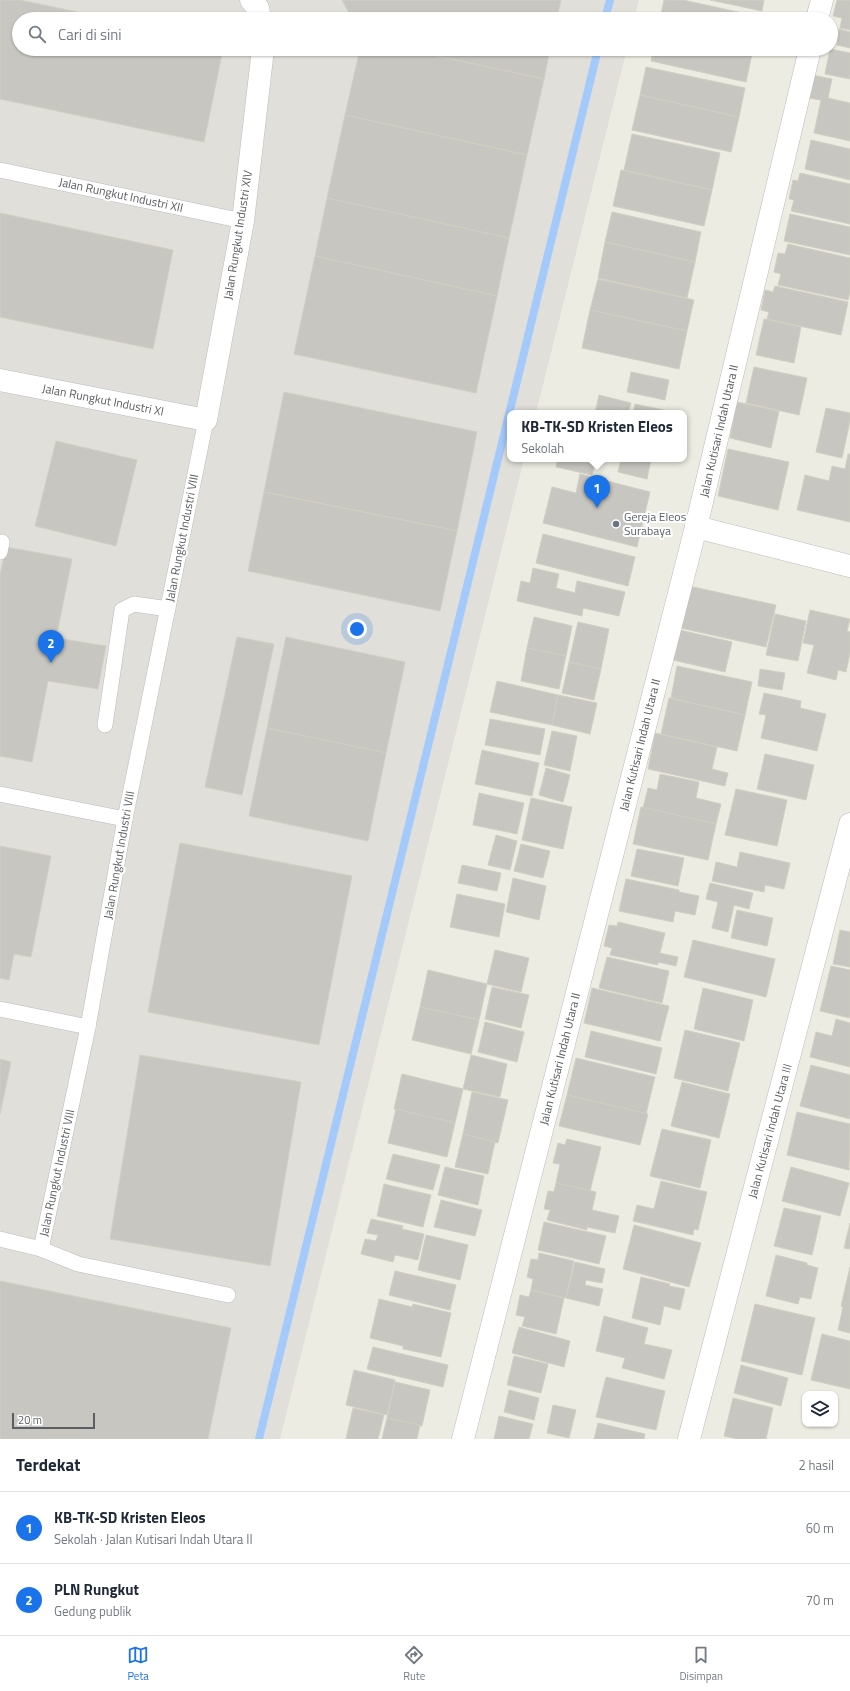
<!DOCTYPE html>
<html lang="id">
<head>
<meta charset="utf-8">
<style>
  :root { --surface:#fff; --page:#f6f6f7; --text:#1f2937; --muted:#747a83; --line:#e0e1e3; --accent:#1a73e8 }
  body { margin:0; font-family:"Titillium Web",sans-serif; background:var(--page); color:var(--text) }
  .controls { position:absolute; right:12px; bottom:12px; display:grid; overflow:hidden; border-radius:8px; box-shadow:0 1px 3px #0004 }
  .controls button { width:36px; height:36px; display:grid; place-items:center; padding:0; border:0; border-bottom:1px solid var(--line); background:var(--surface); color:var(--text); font:20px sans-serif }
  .scale { position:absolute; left:12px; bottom:10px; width:83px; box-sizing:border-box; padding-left:4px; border:2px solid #5b5d63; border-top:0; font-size:11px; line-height:14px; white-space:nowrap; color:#5b5d63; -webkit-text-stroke:3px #fff; paint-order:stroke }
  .you { position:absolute; left:357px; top:629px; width:14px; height:14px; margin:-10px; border:3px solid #fff; border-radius:50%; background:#1a73e8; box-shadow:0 0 0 6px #1a73e833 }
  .badge { display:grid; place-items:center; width:26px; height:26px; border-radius:50%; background:var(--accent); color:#fff; font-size:13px; font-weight:700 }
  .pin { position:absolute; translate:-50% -33px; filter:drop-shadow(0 1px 2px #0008) }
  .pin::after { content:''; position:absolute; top:21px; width:14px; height:12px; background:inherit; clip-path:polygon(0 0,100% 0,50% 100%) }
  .popup { position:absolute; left:507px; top:410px; width:180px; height:52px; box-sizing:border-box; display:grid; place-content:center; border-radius:8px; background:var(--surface); filter:drop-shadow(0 1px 3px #0005); font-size:13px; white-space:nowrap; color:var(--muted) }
  .popup b { font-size:15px; color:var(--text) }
  .popup::after { content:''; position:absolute; left:50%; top:100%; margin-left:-8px; border:8px solid transparent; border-top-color:var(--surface) }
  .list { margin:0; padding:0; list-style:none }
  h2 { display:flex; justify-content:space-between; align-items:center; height:52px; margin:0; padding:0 16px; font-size:17px }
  h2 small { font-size:13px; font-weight:400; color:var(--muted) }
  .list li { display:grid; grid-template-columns:26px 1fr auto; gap:12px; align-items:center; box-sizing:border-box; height:72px; padding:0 16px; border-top:1px solid var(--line) }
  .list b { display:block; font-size:15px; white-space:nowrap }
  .list p { margin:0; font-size:13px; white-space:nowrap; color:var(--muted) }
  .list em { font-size:13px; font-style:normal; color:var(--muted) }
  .icon { flex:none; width:22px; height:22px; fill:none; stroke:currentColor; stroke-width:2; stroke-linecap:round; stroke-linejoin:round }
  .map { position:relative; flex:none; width:850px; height:1439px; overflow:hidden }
  .search { position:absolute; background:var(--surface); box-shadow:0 1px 3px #0004; left:12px; right:12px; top:12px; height:44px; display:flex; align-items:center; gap:10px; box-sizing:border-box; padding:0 14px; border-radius:22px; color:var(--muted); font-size:15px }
  .sheet { height:196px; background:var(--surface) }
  nav { display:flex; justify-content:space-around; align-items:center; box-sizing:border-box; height:56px; border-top:1px solid var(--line); background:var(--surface); font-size:11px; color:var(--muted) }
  nav a { display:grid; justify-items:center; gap:2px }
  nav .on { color:var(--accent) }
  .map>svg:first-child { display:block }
</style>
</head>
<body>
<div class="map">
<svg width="850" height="1439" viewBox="0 0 850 1439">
  <rect width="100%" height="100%" fill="#edece2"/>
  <polygon fill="#e1dfda" points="0,0 639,0 634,19 19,19 19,49 627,49 536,413 510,413 510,459 524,459 280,1439 0,1439"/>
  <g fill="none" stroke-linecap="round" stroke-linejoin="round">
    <g stroke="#a4cafc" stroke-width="8">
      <polyline points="605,19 610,0"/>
      <polyline points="259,1439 598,49"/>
    </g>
  </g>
  <g fill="#c8c6c0" stroke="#d1cfc1">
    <polygon points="0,0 20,0 111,19 19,19 19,49 223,49 204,142 0,99"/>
    <polygon points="342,0 561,0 557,19 352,19"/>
    <polygon points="664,0 683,0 761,17 760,19 660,19"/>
    <polygon points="710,0 764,0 762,11"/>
    <polygon points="837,0 850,0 850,30 840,28 842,18 833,16"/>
    <polygon points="839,29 850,32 850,48 837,45"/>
    <polygon points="360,49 405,49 544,79 527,155 345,115"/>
    <polygon points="405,49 550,49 544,79"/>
    <polygon points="653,49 753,49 746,82 651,61"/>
    <polygon points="830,49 850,53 850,79 825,74"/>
    <polygon points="646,67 745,88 739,117 640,95"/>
    <polygon points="807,74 832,79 828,98 850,103 850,141 814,133 821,100 802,97"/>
    <polygon points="640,95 739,117 731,152 632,130"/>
    <polygon points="345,115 527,155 509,238 327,198"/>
    <polygon points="632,134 720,153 712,190 624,170"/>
    <polygon points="811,140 850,149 850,180 805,169"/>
    <polygon points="621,170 712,190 704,226 613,206"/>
    <polygon points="800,173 850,184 850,224 791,211 794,200 789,199 793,180 798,181"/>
    <polygon points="327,198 509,238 497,296 315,256"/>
    <polygon points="612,212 701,232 695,262 605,242"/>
    <polygon points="0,213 173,250 153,349 0,317"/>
    <polygon points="790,214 850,227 850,255 784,241"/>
    <polygon points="605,242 695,262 687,298 598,278"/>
    <polygon points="788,244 850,258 850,292 848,300 778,285 781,274 774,272 778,253 785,254"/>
    <polygon points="315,256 497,296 476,393 294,354"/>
    <polygon points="598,279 694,300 687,331 590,310"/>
    <polygon points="775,286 848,302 841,335 767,319 769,312 761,310 765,290 773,292"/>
    <polygon points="590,310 687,331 679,369 582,348"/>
    <polygon points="764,319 801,327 794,363 756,355"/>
    <polygon points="754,367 807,378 799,415 746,403"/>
    <polygon points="631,372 669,380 665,400 627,392"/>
    <polygon points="284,392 477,432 457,531 264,492"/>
    <polygon points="599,395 631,403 628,413 595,413"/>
    <polygon points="737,402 779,411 771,448 730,438"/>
    <polygon points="635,404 668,411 668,413 633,413"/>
    <polygon points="826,408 850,413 850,421 842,458 816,452"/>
    <polygon points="56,441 137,460 116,546 35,526"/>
    <polygon points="728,449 789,462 778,510 718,496"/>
    <polygon points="848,454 850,454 850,522 797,510 805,475 829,481 832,466 845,469"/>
    <polygon points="558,459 596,459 592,475 556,467"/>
    <polygon points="621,459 651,459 647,479 618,472"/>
    <polygon points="580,474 650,492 637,547 543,523 552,487 576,493"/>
    <polygon points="264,492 457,531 440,611 248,571"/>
    <polygon points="543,534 635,557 628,586 536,563"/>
    <polygon points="6,547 72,559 56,638 106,646 98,689 48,681 32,762 0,756 0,575"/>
    <polygon points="533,568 559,574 556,588 575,593 577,581 625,592 619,616 583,608 582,616 517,601 521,581 530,583"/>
    <polygon points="684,585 776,605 766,647 676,627"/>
    <polygon points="810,610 850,619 847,631 850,632 850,653 846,672 838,670 836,680 807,673 814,645 803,643"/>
    <polygon points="775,614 806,621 798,661 766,655"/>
    <polygon points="534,617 572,626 566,656 527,648"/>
    <polygon points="578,622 609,629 601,669 569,662"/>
    <polygon points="680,630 732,642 725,672 673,660"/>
    <polygon points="237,637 274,644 242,795 205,787"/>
    <polygon points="286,637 405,662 386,753 267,728"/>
    <polygon points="527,648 566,656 559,689 521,681"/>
    <polygon points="569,662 601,669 594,700 562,693"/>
    <polygon points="677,666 752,682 745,715 671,698"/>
    <polygon points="760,669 785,673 782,690 758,686"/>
    <polygon points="497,681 558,695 552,725 490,712"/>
    <polygon points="764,693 801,701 800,708 826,714 817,751 761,738 766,715 759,714"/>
    <polygon points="558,695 597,703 590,734 552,725"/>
    <polygon points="669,698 745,715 737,751 661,734"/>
    <polygon points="490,719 545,729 540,755 485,745"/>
    <polygon points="267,728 386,753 368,841 249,816"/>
    <polygon points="552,731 577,736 570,771 544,765"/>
    <polygon points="655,733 717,747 712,769 728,773 725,786 648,769"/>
    <polygon points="482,750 539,763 532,796 475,784"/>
    <polygon points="765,754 814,765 806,800 757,789"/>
    <polygon points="546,768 570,775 563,802 539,795"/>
    <polygon points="660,774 699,782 696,798 721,804 716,824 643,808 648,788 657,790"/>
    <polygon points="736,789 787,800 777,846 725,835"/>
    <polygon points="479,793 524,803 517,834 473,825"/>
    <polygon points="531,798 572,807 563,849 522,840"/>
    <polygon points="641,807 716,824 708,860 633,844"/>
    <polygon points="496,835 517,841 510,870 488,865"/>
    <polygon points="180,843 352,876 319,1045 148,1012"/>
    <polygon points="521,844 550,851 543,878 514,871"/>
    <polygon points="0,846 51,856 31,957 14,954 9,980 0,978"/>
    <polygon points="637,849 684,858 678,886 631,876"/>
    <polygon points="740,852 790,863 784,889 765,885 764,892 712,881 716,862 737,867"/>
    <polygon points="462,865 501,873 497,891 458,883"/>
    <polygon points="513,878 546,886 539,920 506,912"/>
    <polygon points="626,879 679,890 679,892 699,896 695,915 675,911 673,922 619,911"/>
    <polygon points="710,883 753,893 749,909 734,905 728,932 712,928 718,902 706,899"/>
    <polygon points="457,894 505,904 499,937 450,927"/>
    <polygon points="737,910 773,918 767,946 731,938"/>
    <polygon points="618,922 665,933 660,953 678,957 676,966 658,962 658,965 610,955 612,948 604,946 609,925 617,926"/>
    <polygon points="840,930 850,932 850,967 833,964"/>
    <polygon points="693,940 775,959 766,997 684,977"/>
    <polygon points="495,950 529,958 521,992 487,984"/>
    <polygon points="607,957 669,971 662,1003 599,988"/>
    <polygon points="831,966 850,970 850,1018 820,1011"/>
    <polygon points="428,970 487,984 479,1020 420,1007"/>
    <polygon points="492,987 529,995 521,1028 485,1019"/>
    <polygon points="592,988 669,1006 660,1041 584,1023"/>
    <polygon points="703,988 753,1000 744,1041 694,1029"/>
    <polygon points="420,1007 479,1020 471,1054 412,1040"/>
    <polygon points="836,1019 850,1023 850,1067 810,1057 816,1032 832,1036"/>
    <polygon points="485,1022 524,1032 517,1062 478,1052"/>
    <polygon points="685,1030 740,1043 728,1091 674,1078"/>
    <polygon points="591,1031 662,1048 656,1074 585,1057"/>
    <polygon points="140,1055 301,1082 270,1266 110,1239"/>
    <polygon points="471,1055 507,1064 500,1097 463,1089"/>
    <polygon points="576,1058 655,1077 646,1114 567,1095"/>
    <polygon points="0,1059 11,1062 0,1114"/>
    <polygon points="811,1065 850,1075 850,1119 800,1106"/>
    <polygon points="402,1074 463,1089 455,1123 394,1109"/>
    <polygon points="682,1082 730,1094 719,1138 671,1126"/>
    <polygon points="472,1092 508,1100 498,1143 463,1134"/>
    <polygon points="567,1095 648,1114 640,1145 559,1126"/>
    <polygon points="396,1109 455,1123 447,1157 388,1143"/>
    <polygon points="797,1112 850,1124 849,1170 787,1155"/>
    <polygon points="662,1129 711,1140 700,1188 650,1176"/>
    <polygon points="463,1134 495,1142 488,1174 455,1167"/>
    <polygon points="567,1139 601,1147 590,1191 556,1183 560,1164 553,1163 558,1143 565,1145"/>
    <polygon points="393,1154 440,1165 433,1190 386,1179"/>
    <polygon points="445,1167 484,1176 478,1205 438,1195"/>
    <polygon points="791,1167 849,1183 840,1216 782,1201"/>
    <polygon points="661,1181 707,1192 698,1230 694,1229 693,1235 633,1221 637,1205 654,1209"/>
    <polygon points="556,1183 596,1192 592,1210 619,1216 615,1233 587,1227 587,1230 547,1220 550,1210 544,1209 548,1191 554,1192"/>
    <polygon points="384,1184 431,1195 423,1227 377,1216"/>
    <polygon points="441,1200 482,1210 475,1236 434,1227"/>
    <polygon points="784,1208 821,1216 812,1255 774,1246"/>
    <polygon points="371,1219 403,1226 402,1229 424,1234 418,1260 395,1255 393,1262 361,1254 365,1239 376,1241 378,1235 367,1233"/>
    <polygon points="544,1222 606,1236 599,1264 538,1250"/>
    <polygon points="850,1223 850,1249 844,1248"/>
    <polygon points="634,1225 701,1243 689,1287 623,1269"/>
    <polygon points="426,1235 468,1245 460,1280 418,1270"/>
    <polygon points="539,1253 574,1261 566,1298 531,1290 533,1279 527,1277 531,1259 538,1260"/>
    <polygon points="776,1255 807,1263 807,1265 818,1268 811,1299 800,1297 798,1304 766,1296"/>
    <polygon points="575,1262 605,1269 602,1283 586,1280 585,1285 603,1289 599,1306 566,1298"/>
    <polygon points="850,1267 850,1333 838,1330 843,1307 841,1306"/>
    <polygon points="395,1271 456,1285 450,1310 389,1295"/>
    <polygon points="641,1277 670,1284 669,1286 685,1289 680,1310 664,1306 660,1325 632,1318"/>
    <polygon points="0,1281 231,1328 208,1439 0,1439"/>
    <polygon points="531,1290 564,1298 556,1334 522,1326 525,1317 516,1315 520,1295 529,1297"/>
    <polygon points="379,1299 412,1307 413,1304 451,1313 441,1357 403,1349 403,1346 370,1338"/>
    <polygon points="755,1304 815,1318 802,1375 741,1361"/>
    <polygon points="604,1316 648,1328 644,1344 672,1350 664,1379 622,1368 625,1358 596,1351"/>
    <polygon points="519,1327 570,1341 564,1367 512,1353"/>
    <polygon points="822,1334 850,1341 850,1389 811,1380"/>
    <polygon points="373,1347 448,1365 443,1387 367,1369"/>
    <polygon points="514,1356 548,1364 541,1393 507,1385"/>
    <polygon points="741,1365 788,1378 781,1406 734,1393"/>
    <polygon points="354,1370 395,1380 387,1415 346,1405"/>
    <polygon points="606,1377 665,1391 656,1430 596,1417"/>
    <polygon points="395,1382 430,1390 422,1426 387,1418"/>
    <polygon points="509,1390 539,1398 534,1420 504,1412"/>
    <polygon points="733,1398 773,1408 766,1439 737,1439 724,1436"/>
    <polygon points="553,1405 576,1410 569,1438 547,1433"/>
    <polygon points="353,1408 384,1415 378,1439 346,1439"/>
    <polygon points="499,1416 533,1424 529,1439 494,1439"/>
    <polygon points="387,1418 420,1425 417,1439 382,1439"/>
    <polygon points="598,1423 645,1434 644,1439 594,1439"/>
  </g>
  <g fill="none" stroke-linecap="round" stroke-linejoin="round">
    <defs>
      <g id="service">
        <polyline points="0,170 243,221"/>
        <polyline points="0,552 2,542"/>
        <polyline points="105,725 122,610 134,604 168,609"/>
        <polyline points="0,794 125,819"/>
        <polyline points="0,1009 88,1027"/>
        <polyline points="0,1239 41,1249 88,1027 125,819 206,420"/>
        <polyline points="41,1249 78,1264 228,1295"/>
      </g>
      <g id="minor">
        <polyline points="817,19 822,0"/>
        <polyline points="696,527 850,566"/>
        <polyline points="463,1439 696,527 810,49"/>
        <polyline points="689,1439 850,824"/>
      </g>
      <g id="tertiary">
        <polyline points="251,0 258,8 260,19"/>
        <polyline points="0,380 206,420 243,221 263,49"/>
      </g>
    </defs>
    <use href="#service" stroke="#babbc1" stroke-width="16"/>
    <use href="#minor" stroke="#babbc1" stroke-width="23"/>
    <use href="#tertiary" stroke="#babbc1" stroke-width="23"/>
    <use href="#service" stroke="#fff" stroke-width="15"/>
    <use href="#minor" stroke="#fff" stroke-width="22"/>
    <use href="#tertiary" stroke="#fff" stroke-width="22"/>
  </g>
  <circle fill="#6b7280" stroke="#fff" stroke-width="1.5" cx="616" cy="524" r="4"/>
  <g text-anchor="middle" stroke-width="4" stroke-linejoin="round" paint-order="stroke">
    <g font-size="12" fill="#5b5d63" stroke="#fff">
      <text transform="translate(121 195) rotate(12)" y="4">Jalan Rungkut Industri XII</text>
      <text transform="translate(238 235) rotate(-81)" y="4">Jalan Rungkut Industri XIV</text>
      <text transform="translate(103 400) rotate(11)" y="4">Jalan Rungkut Industri XI</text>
      <text transform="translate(719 431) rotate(-77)" y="4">Jalan Kutisari Indah Utara II</text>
      <text transform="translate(182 538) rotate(-79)" y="4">Jalan Rungkut Industri VIII</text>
      <text transform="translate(640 745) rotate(-76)" y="4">Jalan Kutisari Indah Utara II</text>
      <text transform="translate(119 855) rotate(-80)" y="4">Jalan Rungkut Industri VIII</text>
      <text transform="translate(560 1059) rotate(-76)" y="4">Jalan Kutisari Indah Utara II</text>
      <text transform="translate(770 1131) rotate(-75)" y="4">Jalan Kutisari Indah Utara III</text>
      <text transform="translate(57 1173) rotate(-78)" y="4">Jalan Rungkut Industri VIII</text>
    </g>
    <g font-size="12" fill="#5b616d" stroke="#fff" text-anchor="start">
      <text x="624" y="521">Gereja Eleos<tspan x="624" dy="14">Surabaya</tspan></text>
    </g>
  </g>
</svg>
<div class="controls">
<button><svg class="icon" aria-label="layers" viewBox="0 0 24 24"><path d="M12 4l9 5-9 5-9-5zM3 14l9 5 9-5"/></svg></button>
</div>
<div class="scale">20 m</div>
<div class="you"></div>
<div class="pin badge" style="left:597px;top:508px">1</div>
<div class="popup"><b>KB-TK-SD Kristen Eleos</b>Sekolah</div>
<div class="pin badge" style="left:51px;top:663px">2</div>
<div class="search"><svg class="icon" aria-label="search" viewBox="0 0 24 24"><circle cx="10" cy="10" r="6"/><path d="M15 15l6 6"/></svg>Cari di sini</div>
</div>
<section class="sheet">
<h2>Terdekat<small>2 hasil</small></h2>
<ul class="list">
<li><span class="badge">1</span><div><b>KB-TK-SD Kristen Eleos</b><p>Sekolah · Jalan Kutisari Indah Utara II</p></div><em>60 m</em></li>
<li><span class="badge">2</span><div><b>PLN Rungkut</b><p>Gedung publik</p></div><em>70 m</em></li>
</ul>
</section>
<nav>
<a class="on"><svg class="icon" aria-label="map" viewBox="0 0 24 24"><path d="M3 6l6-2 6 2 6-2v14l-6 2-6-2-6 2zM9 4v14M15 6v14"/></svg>Peta</a>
<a><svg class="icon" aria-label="directions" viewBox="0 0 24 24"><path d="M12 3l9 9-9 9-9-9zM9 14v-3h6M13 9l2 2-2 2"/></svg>Rute</a>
<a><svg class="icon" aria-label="saved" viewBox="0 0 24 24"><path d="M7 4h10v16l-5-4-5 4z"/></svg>Disimpan</a>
</nav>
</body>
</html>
